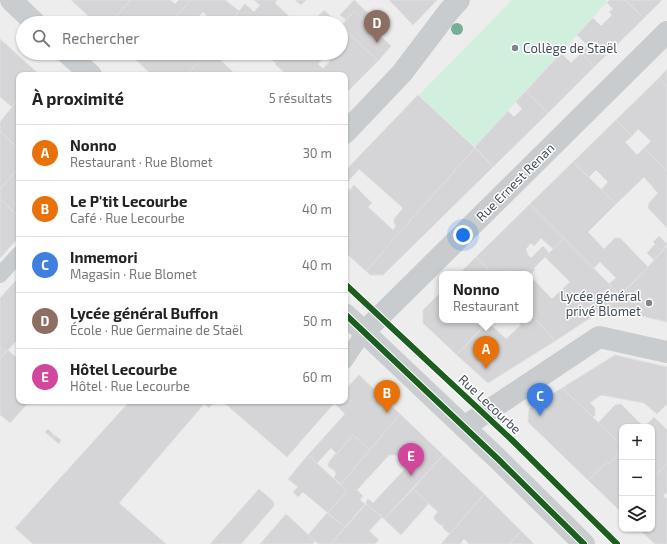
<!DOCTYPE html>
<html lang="fr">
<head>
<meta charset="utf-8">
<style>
  :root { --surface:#fff; --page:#f2f2f2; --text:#222; --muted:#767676; --line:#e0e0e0; --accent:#80868d }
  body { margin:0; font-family:"Exo 2",sans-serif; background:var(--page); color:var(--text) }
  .controls { position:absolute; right:12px; bottom:12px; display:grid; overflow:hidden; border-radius:8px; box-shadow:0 1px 3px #0004 }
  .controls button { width:36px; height:36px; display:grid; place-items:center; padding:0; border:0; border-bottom:1px solid var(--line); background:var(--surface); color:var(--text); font:20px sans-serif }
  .you { position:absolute; left:463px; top:235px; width:14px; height:14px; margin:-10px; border:3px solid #fff; border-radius:50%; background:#1a73e8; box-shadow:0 0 0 6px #1a73e833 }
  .badge { display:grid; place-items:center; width:26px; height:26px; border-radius:50%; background:var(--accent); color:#fff; font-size:13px; font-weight:700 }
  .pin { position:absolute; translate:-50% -33px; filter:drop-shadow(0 1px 2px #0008) }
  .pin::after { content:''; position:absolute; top:21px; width:14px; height:12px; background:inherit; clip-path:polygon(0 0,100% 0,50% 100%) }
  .popup { position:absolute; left:439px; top:271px; width:94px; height:52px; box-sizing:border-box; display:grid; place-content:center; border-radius:8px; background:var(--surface); filter:drop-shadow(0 1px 3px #0005); font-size:13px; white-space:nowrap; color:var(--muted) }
  .popup b { font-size:15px; color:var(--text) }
  .popup::after { content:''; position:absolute; left:50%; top:100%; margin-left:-8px; border:8px solid transparent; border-top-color:var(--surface) }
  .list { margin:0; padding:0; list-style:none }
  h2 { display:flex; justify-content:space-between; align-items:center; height:52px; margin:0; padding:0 16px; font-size:17px }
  h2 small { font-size:13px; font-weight:400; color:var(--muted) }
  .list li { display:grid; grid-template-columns:26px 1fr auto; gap:12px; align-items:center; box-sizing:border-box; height:56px; padding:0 16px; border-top:1px solid var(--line) }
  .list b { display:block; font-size:15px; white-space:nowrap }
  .list p { margin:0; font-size:13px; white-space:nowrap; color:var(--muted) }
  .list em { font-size:13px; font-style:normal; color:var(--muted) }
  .icon { flex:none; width:22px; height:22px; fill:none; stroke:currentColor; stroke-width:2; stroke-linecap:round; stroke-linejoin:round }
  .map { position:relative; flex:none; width:667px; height:544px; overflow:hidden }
  .search { position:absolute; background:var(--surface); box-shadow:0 1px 3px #0004; left:16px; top:16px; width:332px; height:44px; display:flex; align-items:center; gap:10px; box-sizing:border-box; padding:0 14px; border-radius:22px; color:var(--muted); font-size:15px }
  .panel { position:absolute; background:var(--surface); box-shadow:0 1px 3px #0004; left:16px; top:72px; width:332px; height:332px; border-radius:8px }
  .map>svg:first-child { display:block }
</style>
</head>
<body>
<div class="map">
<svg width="667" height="544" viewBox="0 0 667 544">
  <rect width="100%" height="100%" fill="#eeeded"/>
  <polygon fill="#d0efdd" points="512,0 605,0 607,2 475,147 419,95"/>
  <g fill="#d5d5d7" stroke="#dfdfe0" fill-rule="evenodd">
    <polygon points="71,0 131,0 110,23 96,23"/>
    <polygon points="131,0 170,0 175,4 179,0 191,0 169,23 110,23"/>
    <polygon points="191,0 225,0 239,11 230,23 215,23 203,12 192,23 169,23"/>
    <polygon points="254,0 277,0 275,3 296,23 230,22 245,4 254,12 260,5"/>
    <polygon points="295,0 306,0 301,5"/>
    <polygon points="354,0 387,31 381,37 354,11 346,20 340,15"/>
    <polygon points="389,0 437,0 413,25"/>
    <polygon points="609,0 625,0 644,18 594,67 580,52 587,45 577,35 593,18 601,26 612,15 609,12 613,9 607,3"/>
    <polygon points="625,0 662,0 644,18"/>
    <polygon points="324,10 338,23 312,23"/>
    <polygon points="354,11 391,46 378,61 341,26"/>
    <path d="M341,26l37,35 -33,33v-19h-58l-12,-11 10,-11h56zM325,56l5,5 -7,8 -5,-5z"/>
    <polygon points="0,39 39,74 19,75 19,98 12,107 0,97"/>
    <polygon points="136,53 205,53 187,75 152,75 133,57"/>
    <polygon points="205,53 213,53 236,75 187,75"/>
    <polygon points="264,53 285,53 276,63"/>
    <polygon points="561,53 571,63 581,53 594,67 548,113 526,91"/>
    <polygon points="667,69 667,86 659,78"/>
    <polygon points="659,78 667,86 667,171 644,148 651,141 638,129 632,136 616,120"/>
    <polygon points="526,91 548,113 493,167 475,147 508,111 514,117 522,109 516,102"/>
    <polygon points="418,95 475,148 366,271 345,252 345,186 350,190 354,185 372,203 368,207 393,230 396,226 394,223 394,219 403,208 359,169 345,185 345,171"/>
    <polygon points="19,98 19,149 0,131 0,122"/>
    <polygon points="616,120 632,136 625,142 637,155 644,148 667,171 667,228 648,208 649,203 658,193 644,177 616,204 601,190 608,182 596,170 589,177 573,162"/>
    <polygon points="0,131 19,149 19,168 0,189"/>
    <polygon points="475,148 493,167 383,275 370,275 366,271 382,253 382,252"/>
    <polygon points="573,162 616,204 588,232 604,249 615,238 620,238 648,267 620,295 609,284 616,278 600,262 593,269 530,204"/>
    <polygon points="19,168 19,217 0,199 0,189"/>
    <polygon points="0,199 19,217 19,237 0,258"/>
    <polygon points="530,204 564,238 553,249 541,238 534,246 531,243 526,249 528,255 531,258 543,246 549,253 534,268 535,270 530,275 530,274 513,274 509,270 505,274 493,274 476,257"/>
    <polygon points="659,236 667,244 662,251 653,242"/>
    <polygon points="564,238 620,295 608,308 607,307 555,341 530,313 530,276 552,299 570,282 545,257"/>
    <polygon points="655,244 662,251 654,260 647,253"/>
    <polygon points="667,246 667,322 608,308 634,282"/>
    <polygon points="476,257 493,274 459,274"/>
    <polygon points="19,277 19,338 6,352 0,347 0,298"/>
    <polygon points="442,291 442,320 475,320 482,327 457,355 423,323 423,310"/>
    <polygon points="530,313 555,341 488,383 457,355 488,322 506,339 521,325 517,320 530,320"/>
    <polygon points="0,347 6,352 0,359"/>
    <polygon points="8,350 19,360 19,401 30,401 10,423 1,415 0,416 0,359"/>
    <polygon points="615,355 667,367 667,404 657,414 644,403 601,395 590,403 595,408 595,415 593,417 562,388"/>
    <polygon points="359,375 400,414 370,450 353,435 337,454 331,448 317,463 308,455 345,414 334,403 336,401 345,401 345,390"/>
    <polygon points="562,388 622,445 622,450 609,464 607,462 588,480 528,422 529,409"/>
    <polygon points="130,401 215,401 209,408 204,404 119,503 166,544 33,544 15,528"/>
    <polygon points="222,401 336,401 287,457"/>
    <polygon points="621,404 644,427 622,427 622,445 598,423 615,405"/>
    <polygon points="400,414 443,455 384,519 366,504 366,502 368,499 373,503 405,469 404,462 396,455 389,455 357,490 363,496 360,500 365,504 345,527 328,513 347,491 340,485 341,484"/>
    <polygon points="654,417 667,430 667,464 652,478 652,427 644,427"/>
    <polygon points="48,429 54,435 52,438 45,432"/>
    <polygon points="54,435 61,440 59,444 52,438"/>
    <polygon points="353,435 370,450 341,484 334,478 336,474 335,471 328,466 329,462 336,453 337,454"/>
    <polygon points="622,450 622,506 619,510 588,480 607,462 609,464"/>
    <polygon points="308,455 347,491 328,513 303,492 298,497 293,492 298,487 288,479"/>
    <polygon points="443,455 484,494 450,534 443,528 443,525 440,525 435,520 434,516 438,512 413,489"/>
    <polygon points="667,464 667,492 663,496 667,499 667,544 655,544 639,529 652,529 652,478"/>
    <polygon points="259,489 273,501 274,506 241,544 210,544"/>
    <polygon points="413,489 429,503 401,535 384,519"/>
    <polygon points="484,494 521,531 509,544 469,544 464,539 461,542 461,544 441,544"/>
    <polygon points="366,504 382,517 369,531 379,540 375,544 331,544"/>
    <polygon points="327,513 345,527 331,544 319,544 308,535"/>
    <polygon points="286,514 315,541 312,544 260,544"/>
    <polygon points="521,531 534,544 509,544"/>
  </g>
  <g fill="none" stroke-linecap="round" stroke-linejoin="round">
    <g stroke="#c9ccce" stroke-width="16">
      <polyline points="0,275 19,254"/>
      <polyline points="345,361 364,332"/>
    </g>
    <g stroke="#c9ccce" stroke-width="22">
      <polyline points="345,133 402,73 449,11 459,0"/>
      <polyline points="364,332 667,32"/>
      <polyline points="464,427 599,337 667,352"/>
    </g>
    <g stroke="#c9cdd0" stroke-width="22">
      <polyline points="11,0 35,23"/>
      <polyline points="67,53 91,75"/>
      <polyline points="345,314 499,460 584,544"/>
    </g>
    <defs>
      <g id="cycleway">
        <polyline points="345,284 514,442 617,544"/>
        <polyline points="345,314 499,460 584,544"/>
      </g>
    </defs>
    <use href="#cycleway" stroke="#fff" stroke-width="8"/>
    <use href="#cycleway" stroke="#1b5e20" stroke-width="6"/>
  </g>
  <circle fill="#76af96" cx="457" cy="29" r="6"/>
  <g fill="#80868d" stroke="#fff" stroke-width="1.5">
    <circle cx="515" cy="48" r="4"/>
    <circle cx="649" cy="303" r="4"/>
  </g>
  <g text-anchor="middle" stroke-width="3" stroke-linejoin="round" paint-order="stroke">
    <g font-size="13" fill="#444e5a" stroke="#fff" text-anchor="start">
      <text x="523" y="53">Collège de Staël</text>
      <text x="641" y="301" text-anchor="end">Lycée général<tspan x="641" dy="15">privé Blomet</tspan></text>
    </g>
    <g font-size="13" fill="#444e5a" stroke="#fff">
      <text transform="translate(515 182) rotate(-45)" y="5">Rue Ernest Renan</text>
      <text transform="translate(490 404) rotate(43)" y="5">Rue Lecourbe</text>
    </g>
  </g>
</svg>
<div class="controls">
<button>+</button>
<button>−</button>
<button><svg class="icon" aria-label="layers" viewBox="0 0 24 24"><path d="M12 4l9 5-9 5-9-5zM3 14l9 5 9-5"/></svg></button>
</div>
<div class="you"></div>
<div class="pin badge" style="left:486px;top:369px;background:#e8710a">A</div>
<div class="popup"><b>Nonno</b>Restaurant</div>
<div class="pin badge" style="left:387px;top:413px;background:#e8710a">B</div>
<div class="pin badge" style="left:540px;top:416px;background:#3f7fe0">C</div>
<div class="pin badge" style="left:377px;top:43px;background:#8d6e63">D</div>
<div class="pin badge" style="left:411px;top:476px;background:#d1479c">E</div>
<div class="search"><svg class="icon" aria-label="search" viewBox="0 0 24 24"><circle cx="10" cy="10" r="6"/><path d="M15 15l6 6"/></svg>Rechercher</div>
<section class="panel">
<h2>À proximité<small>5 résultats</small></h2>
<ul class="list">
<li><span class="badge" style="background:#e8710a">A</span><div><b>Nonno</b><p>Restaurant · Rue Blomet</p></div><em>30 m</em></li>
<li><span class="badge" style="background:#e8710a">B</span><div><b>Le P'tit Lecourbe</b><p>Café · Rue Lecourbe</p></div><em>40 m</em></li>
<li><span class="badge" style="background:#3f7fe0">C</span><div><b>Inmemori</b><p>Magasin · Rue Blomet</p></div><em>40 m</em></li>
<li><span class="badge" style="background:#8d6e63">D</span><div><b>Lycée général Buffon</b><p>École · Rue Germaine de Staël</p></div><em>50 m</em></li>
<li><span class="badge" style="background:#d1479c">E</span><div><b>Hôtel Lecourbe</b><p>Hôtel · Rue Lecourbe</p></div><em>60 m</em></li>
</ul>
</section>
</div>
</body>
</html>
